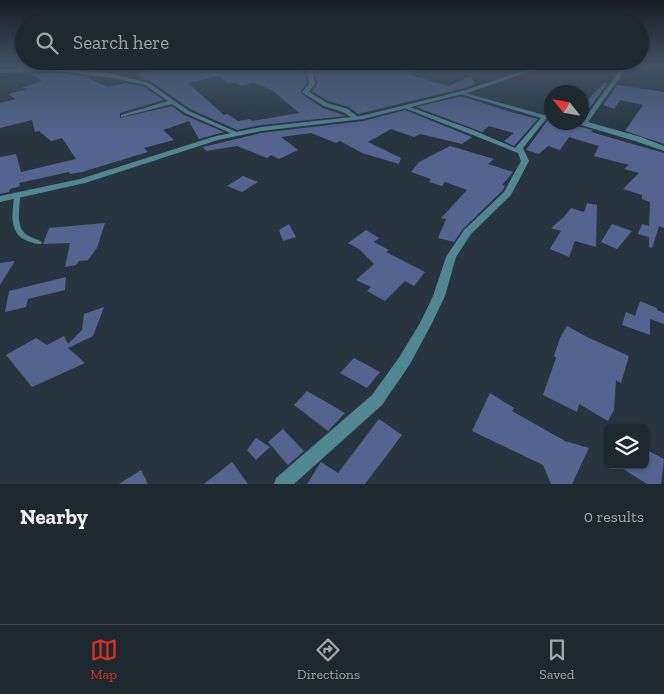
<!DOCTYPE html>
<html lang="en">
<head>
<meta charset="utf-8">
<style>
  :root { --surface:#1e282f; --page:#2b343b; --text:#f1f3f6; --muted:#a1a6aa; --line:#3c444b; --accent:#d93025 }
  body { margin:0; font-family:"Zilla Slab",serif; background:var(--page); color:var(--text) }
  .controls { position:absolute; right:15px; bottom:15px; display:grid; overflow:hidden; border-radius:8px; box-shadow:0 1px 4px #0004 }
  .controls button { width:45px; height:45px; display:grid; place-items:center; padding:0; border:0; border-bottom:1px solid var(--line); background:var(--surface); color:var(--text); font:25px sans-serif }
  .compass { position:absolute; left:544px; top:85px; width:45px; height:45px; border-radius:50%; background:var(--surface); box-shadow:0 1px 4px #0004; rotate:301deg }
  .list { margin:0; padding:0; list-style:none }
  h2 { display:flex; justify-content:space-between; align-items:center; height:65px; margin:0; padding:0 20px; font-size:21px }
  h2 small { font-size:16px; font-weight:400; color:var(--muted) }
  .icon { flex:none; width:28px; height:28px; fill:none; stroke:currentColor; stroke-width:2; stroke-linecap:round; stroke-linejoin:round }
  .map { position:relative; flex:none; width:664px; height:484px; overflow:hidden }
  .search { position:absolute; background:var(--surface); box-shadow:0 1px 4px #0004; left:15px; right:15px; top:15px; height:55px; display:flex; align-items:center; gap:12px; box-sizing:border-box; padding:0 18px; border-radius:28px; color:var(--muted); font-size:19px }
  .sheet { height:140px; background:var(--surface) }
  nav { display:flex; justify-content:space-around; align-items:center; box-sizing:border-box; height:70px; border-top:1px solid var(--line); background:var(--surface); font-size:14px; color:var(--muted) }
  nav a { display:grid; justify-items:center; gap:2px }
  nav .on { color:var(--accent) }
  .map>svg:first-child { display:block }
</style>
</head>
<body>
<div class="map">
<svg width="664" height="484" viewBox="0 0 664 484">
  <rect width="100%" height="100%" fill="#28353f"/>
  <g fill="#556390" fill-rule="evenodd">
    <path d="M167,66h106l5,4 15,-4 12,5 2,12 -6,8 1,3 21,14 23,8 -85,9 -24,5 -47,-21 -40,-28 -9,-2 4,-1 -7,-2 4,-2 -2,-1zM218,76l11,8 7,-2 5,4 13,-3 18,7 27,23 -47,8 -2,-2 -12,2 -11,-7 -3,1 -36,-32z"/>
    <polygon points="320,66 394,66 413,72 407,74 449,86 471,76 475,84 465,88 358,114 349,107 328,101 312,91 317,84 314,68"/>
    <polygon points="56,73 83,76 108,87 126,83 144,87 164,100 120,113 120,118 172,106 184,115 224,132 199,139 189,121 163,130 174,140 144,148 148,152 82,172 70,174 69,172 19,183 20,186 10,189 9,192 0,194 0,157 16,154 21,172 76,159 62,138 51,141 39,131 35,132 32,120 0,128 0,103 16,99 8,94 28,89 21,88 42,81 32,74"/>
    <polygon points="604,83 608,83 588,110 582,114 582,106"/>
    <polygon points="617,85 664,92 664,144 625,131 643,105 620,100 614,109 603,105"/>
    <polygon points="461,96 511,112 538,119 514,146 504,141 514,133 489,126 482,132 416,107"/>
    <polygon points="405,110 472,137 462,144 420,134 414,137 391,129 368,142 401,158 399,164 362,153 340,141 336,143 311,133 281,137 298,150 279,159 271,155 267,158 237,146 206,151 203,147 261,133 363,121"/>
    <polygon points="549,120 552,122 574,122 577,126 593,130 591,132 664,153 664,228 659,226 652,248 649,247 649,237 638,234 642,224 649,226 650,202 642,199 642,195 623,189 639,173 624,169 629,165 594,156 599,146 569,137 560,150 548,146 539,154 526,150 547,121"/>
    <polygon points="450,146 494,159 488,164 513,172 502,185 505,186 502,191 463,229 454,242 438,238 446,219 441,218 467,190 445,182 442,186 429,182 431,179 411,172 419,162"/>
    <polygon points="243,176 258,182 242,192 227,186"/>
    <polygon points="587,203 597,205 596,247 575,241 569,257 550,249 561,231 551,228 564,217 571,208 584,212"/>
    <polygon points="105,223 97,248 88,260 79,261 76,265 65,267 70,243 43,244 49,228"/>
    <polygon points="289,224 296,237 283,241 279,230"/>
    <polygon points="612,224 632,231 617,249 601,242"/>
    <polygon points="366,230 379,238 374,242 389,250 386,252 425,272 414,286 405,281 385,301 367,291 371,287 356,280 374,264 359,249 348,243"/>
    <polygon points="15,261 0,285 0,263"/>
    <polygon points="66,277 65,290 28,299 26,307 5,312 9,291"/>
    <polygon points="640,301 657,308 657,310 664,313 664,324 650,319 650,335 622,325 626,312 635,316"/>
    <polygon points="104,307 93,336 68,348 85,363 32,387 6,355 36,338 47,345 64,336 68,344 82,330 84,314"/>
    <polygon points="567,326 589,338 629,356 621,383 616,380 614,410 608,421 579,404 577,412 543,395 556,358 554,356 560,338"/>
    <polygon points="354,358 380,372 367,388 340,373"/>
    <polygon points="307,391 345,413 328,431 294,405"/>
    <polygon points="490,393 514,408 512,411 565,441 589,448 572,484 551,484 543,465 472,431"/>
    <polygon points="379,419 402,435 365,484 307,484 321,462 338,473"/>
    <polygon points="283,429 304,451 288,465 268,442"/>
    <polygon points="256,438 270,447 256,460 247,450"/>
    <polygon points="645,449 664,459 661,484 647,484 617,465 645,465"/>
    <polygon points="232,462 248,484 204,484"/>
    <polygon points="141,470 148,484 119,484"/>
  </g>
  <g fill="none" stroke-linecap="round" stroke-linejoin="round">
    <path fill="#508790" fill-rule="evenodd" d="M17,194l3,2c0,13 -5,31 7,39 5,3 10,4 15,7l-1,2c-6,0 -11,-2 -16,-4 -17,-9 -12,-28 -11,-44z"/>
    <g fill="#508790" fill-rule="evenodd">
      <polygon points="306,66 312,66 315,84 309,92 327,103 348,109 358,117 358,119 354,119 343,112 324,106 303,93 302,92 309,84"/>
      <polygon points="625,66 631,66 624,72 588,122 641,137 664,146 664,151 635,141 581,125 576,122 582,122 620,70"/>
      <polygon points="56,67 113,74 149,83 189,111 241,134 235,135 185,113 172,104 121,117 121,115 168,101 145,85 113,78 56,71 0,73 0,69"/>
      <polygon points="461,92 544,115 552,114 552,118 546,119 523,148 529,161 511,195 471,234 456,257 445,296 431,325 410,364 382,405 294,484 274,484 276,478 372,395 400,356 420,323 433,296 446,257 464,230 504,192 521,161 518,153 402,107 407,106 473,130 515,148 541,118 461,94"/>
    </g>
    <polygon fill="#508790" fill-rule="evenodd" points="537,66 545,66 470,92 363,119 261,131 218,140 85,183 0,202 0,196 80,179 216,136 261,127 361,116 466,90"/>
  </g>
  <linearGradient id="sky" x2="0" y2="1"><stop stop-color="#161d23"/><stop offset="0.49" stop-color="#425163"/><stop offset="1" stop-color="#425163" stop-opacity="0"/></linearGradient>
  <rect width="664" height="134" fill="url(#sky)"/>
</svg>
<div class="controls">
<button><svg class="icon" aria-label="layers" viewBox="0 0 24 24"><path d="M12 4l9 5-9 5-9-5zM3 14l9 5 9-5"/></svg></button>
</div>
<svg class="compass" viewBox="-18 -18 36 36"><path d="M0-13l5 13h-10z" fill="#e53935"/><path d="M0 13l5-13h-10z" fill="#a1a6aa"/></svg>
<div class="search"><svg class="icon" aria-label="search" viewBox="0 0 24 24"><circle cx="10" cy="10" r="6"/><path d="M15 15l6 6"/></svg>Search here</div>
</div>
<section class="sheet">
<h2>Nearby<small>0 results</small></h2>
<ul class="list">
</ul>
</section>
<nav>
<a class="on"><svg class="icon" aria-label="map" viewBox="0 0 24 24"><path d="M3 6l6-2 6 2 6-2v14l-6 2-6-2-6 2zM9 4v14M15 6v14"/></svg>Map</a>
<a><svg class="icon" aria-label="directions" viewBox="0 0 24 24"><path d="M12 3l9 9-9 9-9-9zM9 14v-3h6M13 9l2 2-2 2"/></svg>Directions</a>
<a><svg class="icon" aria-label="saved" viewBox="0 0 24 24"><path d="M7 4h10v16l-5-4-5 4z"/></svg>Saved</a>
</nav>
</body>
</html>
